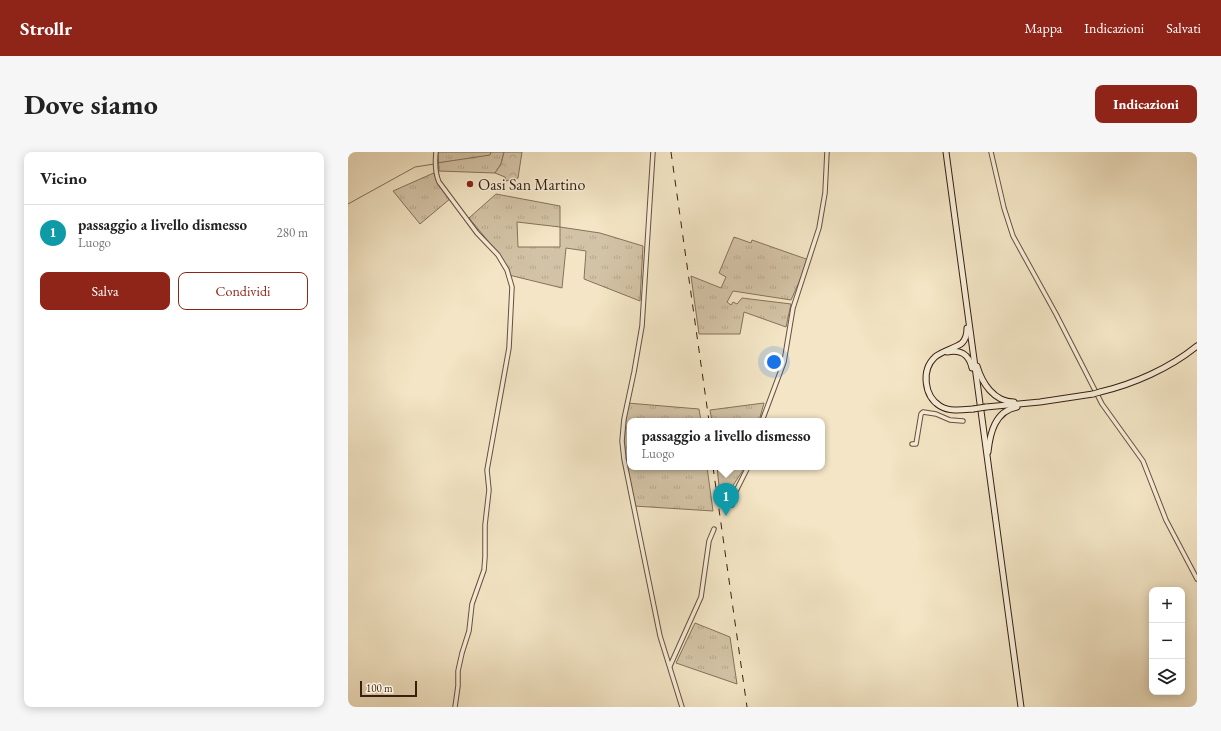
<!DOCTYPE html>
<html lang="it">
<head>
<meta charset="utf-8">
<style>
  :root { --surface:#fff; --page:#f6f6f6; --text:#222; --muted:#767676; --line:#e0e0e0; --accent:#8f2418 }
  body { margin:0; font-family:"EB Garamond",serif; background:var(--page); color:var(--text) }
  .controls { position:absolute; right:12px; bottom:12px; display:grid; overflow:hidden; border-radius:8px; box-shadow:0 2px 10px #0003 }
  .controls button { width:36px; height:36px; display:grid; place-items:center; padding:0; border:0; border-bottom:1px solid var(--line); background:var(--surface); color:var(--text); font:20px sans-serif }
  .scale { position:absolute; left:12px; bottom:10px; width:57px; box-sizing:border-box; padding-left:4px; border:2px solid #391f10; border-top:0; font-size:11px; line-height:14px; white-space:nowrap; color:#391f10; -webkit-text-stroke:3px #f7eed9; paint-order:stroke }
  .you { position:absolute; left:426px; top:210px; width:14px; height:14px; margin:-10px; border:3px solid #fff; border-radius:50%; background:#1a73e8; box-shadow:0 0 0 6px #1a73e833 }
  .badge { display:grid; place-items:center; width:26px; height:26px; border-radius:50%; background:var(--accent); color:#fff; font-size:13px; font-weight:700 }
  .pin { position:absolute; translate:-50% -33px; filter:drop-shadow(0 1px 2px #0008) }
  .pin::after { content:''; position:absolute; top:21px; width:14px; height:12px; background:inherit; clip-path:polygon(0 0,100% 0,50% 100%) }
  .popup { position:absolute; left:279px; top:266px; width:198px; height:52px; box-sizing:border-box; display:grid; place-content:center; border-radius:8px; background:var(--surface); filter:drop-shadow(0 1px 3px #0005); font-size:13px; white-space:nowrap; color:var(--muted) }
  .popup b { font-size:15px; color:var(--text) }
  .popup::after { content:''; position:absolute; left:50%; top:100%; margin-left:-8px; border:8px solid transparent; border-top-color:var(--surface) }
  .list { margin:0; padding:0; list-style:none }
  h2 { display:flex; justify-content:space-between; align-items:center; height:52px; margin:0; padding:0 16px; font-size:17px }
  h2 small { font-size:13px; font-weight:400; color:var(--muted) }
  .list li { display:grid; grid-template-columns:26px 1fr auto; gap:12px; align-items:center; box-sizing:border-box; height:56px; padding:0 16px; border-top:1px solid var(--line) }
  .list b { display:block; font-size:15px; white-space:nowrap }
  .list p { margin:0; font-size:13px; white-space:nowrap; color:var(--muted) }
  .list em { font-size:13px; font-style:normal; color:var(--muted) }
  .actions { display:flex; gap:8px; padding:12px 16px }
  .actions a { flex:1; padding:9px 0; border:1px solid var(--accent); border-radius:8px; text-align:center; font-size:14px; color:var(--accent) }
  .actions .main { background:var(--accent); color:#fff }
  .icon { flex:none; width:22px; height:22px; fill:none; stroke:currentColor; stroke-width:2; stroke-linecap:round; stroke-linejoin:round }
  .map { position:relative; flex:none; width:849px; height:555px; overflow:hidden; border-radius:8px }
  header { display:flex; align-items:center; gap:24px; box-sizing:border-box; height:56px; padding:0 20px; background:var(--accent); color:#fff }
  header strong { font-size:19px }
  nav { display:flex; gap:22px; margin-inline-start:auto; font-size:14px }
  .intro { display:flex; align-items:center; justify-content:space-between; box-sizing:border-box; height:96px; padding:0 24px }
  h1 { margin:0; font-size:28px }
  .button { padding:10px 18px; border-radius:8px; background:var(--accent); color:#fff; font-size:14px; font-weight:700 }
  main { display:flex; gap:24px; padding:0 24px }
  aside { flex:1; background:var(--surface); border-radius:8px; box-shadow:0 2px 10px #0003 }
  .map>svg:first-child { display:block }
</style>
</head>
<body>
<header>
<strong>Strollr</strong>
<nav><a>Mappa</a><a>Indicazioni</a><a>Salvati</a></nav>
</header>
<div class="intro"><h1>Dove siamo</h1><a class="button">Indicazioni</a></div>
<main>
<aside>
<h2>Vicino<small></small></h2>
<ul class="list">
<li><span class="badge" style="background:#0f9aa8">1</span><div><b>passaggio a livello dismesso</b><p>Luogo</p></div><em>280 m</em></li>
</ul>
<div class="actions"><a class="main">Salva</a><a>Condividi</a></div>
</aside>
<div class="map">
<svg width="849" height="555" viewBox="0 0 849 555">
  <defs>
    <pattern id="grass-tufts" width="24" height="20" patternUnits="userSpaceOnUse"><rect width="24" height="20" fill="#d3c3a6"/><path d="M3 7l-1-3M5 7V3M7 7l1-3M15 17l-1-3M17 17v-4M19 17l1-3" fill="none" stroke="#b6a78e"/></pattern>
    <pattern id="forest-crowns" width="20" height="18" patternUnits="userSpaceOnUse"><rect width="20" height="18" fill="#d3c3a6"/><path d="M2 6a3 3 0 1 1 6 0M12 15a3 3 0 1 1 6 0" fill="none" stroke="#b6a78e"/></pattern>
  </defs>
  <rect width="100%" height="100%" fill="#f3e5c5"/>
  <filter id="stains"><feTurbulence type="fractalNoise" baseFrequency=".005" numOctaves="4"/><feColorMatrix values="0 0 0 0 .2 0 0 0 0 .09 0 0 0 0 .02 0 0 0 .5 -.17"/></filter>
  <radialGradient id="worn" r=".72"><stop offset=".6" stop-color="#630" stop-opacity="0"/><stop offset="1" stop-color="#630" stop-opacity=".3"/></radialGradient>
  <g fill="url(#grass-tufts)" stroke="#86715b" fill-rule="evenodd">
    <polygon points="90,0 156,0 153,12 147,21 91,19"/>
    <polygon points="88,20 89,26 103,46 72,72 45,39"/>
    <path d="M148,42l64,12v21l40,6 43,13 -3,55 -56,-22 2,-28 -20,-3 -4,40 -53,-13 -16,-28 -24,-29zM169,70l43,5v20h-42z"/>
    <polygon points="386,85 403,91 404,88 461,108 443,148 385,139 379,150 383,153 385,150 389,152 394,146 443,152 438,175 396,160 392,182 351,182 343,124 373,136 378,125 371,121"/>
    <polygon points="279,251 351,257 353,269 282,269 282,315 359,315 365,359 286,354 277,310 275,284"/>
    <polygon points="416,251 411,269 364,269 362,258"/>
    <polygon points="369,315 397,315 373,352"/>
    <polygon points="347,471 382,485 389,532 328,511"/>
  </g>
  <polygon fill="url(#forest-crowns)" stroke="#86715b" points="156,0 174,0 170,26 158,29 157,25 147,21 153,12"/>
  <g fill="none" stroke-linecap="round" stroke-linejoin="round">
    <g stroke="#836e57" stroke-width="1">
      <polyline points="89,11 142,3 143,0"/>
      <polyline points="0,52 67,15 86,12"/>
    </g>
    <defs>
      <g id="street">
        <path d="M88,0c-1,10 -1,21 3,30l38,51 21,22 9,15 5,17 -3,61 -22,122 2,20 -4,35v32l-1,13 -12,34 -3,27 -7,22 -4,18v15l-3,21"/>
        <polyline points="305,0 294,174 286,220 276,267 274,289 276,307 312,484 334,555"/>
        <polyline points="643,0 656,56 665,84 708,162 754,252 795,309 818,368 849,427"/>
        <polyline points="414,269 436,210 445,156 471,76 477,41 479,0"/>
        <polyline points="564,292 568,292 573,262 575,260 588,262 602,268 615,269"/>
        <polyline points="384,353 384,347 400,315"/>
        <polyline points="322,514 353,445 361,389 366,377"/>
      </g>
      <g id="secondary">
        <polyline points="598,0 673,555"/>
        <path d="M619,176c0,5 -1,11 -5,15 -6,5 -20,8 -27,14 -14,13 -11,39 5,49 10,6 22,4 33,3"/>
        <path d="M599,200c13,-3 22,2 25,16"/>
        <path d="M629,214c5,17 17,36 37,36"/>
        <path d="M752,240c34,-8 70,-24 97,-46"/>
        <polyline points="638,255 692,250 745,242"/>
        <path d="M640,300c2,-19 7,-41 29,-45"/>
      </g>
    </defs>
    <use href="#street" stroke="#68503d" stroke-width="5.5"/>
    <use href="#secondary" stroke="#391f10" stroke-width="7"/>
    <use href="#street" stroke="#f7eed9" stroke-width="3.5"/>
    <use href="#secondary" stroke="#f7eed9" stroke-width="5"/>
    <g stroke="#391f10" stroke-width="1" stroke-dasharray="7 7" stroke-linecap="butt">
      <polyline points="323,0 361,269"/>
      <polyline points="365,315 399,555"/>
    </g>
    <defs>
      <g id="secondary-bridge">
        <polyline points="745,242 752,240"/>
        <polyline points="625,257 638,255"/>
      </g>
    </defs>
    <use href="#secondary-bridge" stroke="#391f10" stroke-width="7" stroke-linecap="butt"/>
    <use href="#secondary-bridge" stroke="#f7eed9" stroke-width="5"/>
  </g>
  <circle fill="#8f2418" stroke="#f7eed9" stroke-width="1.5" cx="122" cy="32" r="4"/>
  <g text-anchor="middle" stroke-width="3" stroke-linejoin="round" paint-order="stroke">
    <g font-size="16" fill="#391f10" stroke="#f7eed9" text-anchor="start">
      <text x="130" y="38">Oasi San Martino</text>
    </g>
  </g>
  <rect width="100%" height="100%" filter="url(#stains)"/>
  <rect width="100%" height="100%" fill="url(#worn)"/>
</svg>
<div class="controls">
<button>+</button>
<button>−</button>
<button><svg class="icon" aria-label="layers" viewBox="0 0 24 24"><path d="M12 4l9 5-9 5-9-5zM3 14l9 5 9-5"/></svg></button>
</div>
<div class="scale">100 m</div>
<div class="you"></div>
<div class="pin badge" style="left:378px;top:364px;background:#0f9aa8">1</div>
<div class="popup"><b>passaggio a livello dismesso</b>Luogo</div>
</div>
</main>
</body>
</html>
